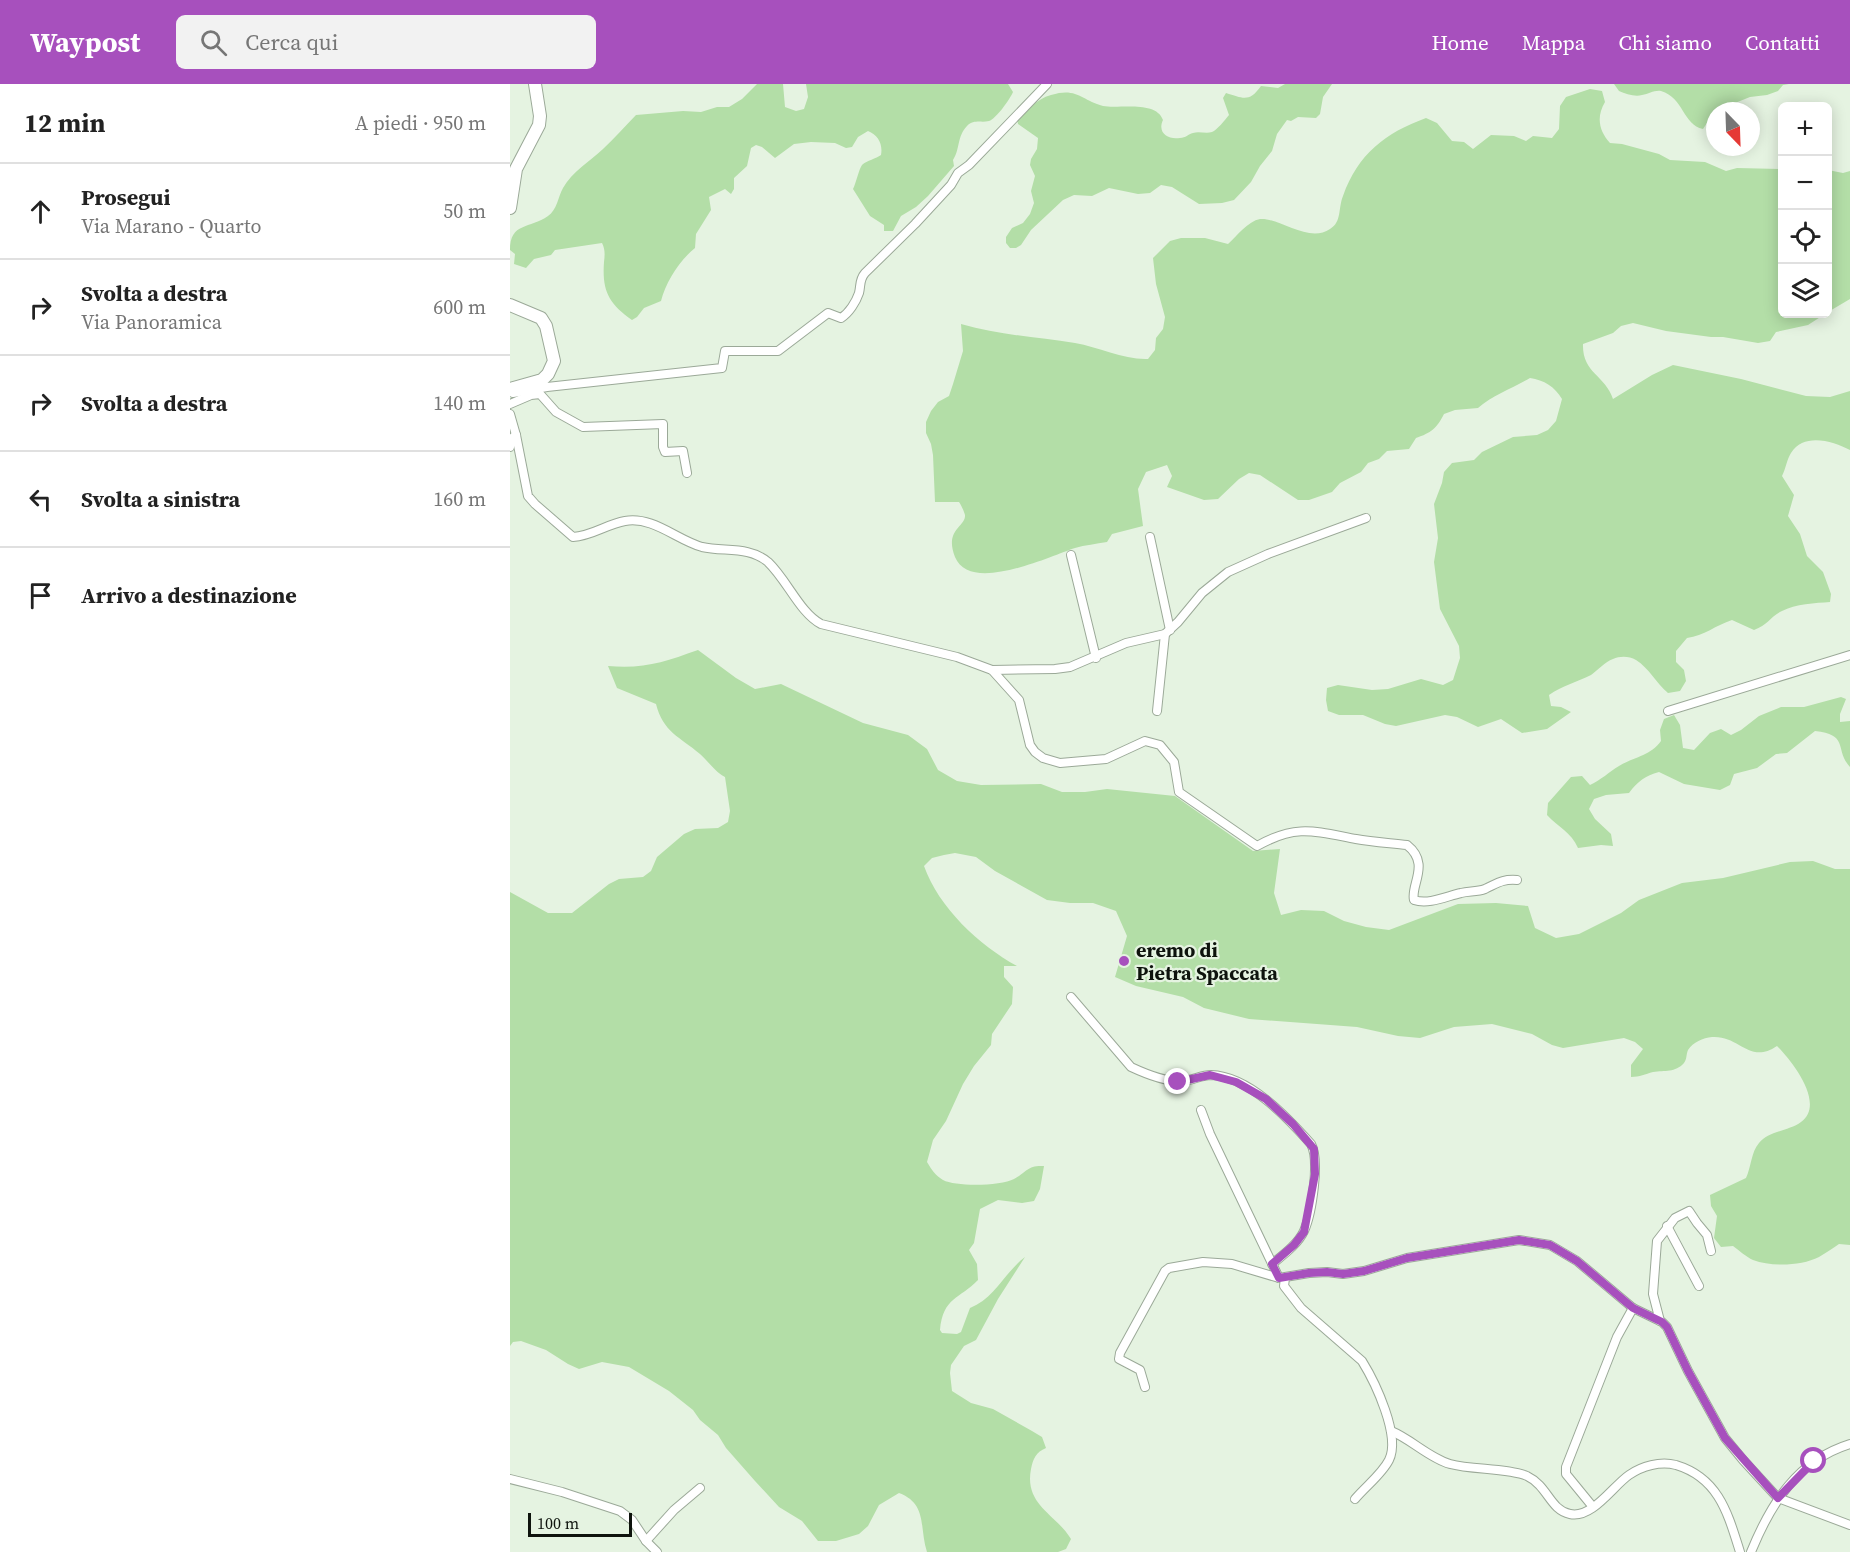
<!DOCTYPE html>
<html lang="it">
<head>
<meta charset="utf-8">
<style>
  :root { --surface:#fff; --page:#f2f2f2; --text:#222; --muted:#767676; --line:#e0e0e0; --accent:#a750bd }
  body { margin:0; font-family:"Source Serif 4",serif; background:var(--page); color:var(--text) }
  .controls { position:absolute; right:18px; top:18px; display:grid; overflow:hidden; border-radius:9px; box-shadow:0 3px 15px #0003 }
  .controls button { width:54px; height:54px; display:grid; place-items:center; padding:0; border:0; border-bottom:2px solid var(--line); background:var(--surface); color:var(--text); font:30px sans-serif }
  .compass { position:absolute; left:1196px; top:18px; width:54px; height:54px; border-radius:50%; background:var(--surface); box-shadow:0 3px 15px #0003; rotate:157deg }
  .scale { position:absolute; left:18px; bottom:15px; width:104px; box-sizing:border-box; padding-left:6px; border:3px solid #0e130d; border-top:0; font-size:16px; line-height:21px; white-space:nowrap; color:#0e130d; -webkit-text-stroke:4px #e5f3e1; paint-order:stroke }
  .stop { position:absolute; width:18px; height:18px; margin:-14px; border:4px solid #a750bd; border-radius:50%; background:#fff }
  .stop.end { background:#a750bd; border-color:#fff; box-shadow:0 2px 6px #0008 }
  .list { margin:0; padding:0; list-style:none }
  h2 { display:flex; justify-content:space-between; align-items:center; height:78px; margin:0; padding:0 24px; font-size:26px }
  h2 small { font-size:20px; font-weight:400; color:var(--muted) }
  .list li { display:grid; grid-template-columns:39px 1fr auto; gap:18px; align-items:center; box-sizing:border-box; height:96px; padding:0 24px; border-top:2px solid var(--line) }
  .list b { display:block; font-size:22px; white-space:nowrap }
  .list p { margin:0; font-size:20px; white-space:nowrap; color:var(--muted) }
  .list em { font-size:20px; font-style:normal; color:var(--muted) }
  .icon { flex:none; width:33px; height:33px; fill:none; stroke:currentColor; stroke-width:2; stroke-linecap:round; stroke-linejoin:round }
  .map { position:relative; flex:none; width:1340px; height:1468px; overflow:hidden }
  header { display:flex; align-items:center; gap:36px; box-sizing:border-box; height:84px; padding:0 30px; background:var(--accent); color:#fff }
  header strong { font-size:28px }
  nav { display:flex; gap:33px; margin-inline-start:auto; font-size:21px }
  .search { width:420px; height:54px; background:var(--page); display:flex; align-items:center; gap:15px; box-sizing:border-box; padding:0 21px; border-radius:9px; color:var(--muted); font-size:22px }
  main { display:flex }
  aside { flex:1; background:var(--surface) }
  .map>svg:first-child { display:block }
</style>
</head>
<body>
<header>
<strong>Waypost</strong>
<div class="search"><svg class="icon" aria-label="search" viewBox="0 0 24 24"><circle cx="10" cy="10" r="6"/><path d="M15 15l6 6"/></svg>Cerca qui</div>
<nav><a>Home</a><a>Mappa</a><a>Chi siamo</a><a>Contatti</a></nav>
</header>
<main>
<aside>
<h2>12 min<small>A piedi · 950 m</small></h2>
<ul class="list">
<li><svg class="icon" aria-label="ahead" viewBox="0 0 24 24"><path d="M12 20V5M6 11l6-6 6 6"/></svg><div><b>Prosegui</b><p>Via Marano - Quarto</p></div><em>50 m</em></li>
<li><svg class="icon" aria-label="right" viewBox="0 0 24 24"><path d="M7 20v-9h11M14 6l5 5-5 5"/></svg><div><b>Svolta a destra</b><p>Via Panoramica</p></div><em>600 m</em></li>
<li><svg class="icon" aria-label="right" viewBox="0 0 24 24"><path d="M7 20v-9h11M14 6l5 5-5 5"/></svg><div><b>Svolta a destra</b></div><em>140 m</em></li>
<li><svg class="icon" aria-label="left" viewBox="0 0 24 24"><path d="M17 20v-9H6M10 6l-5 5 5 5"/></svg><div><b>Svolta a sinistra</b></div><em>160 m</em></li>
<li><svg class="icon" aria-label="arrive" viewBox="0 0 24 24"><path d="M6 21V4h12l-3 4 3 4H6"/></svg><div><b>Arrivo a destinazione</b></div></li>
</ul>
</aside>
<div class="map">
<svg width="1340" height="1468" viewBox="0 0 1340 1468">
  <rect width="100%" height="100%" fill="#e5f3e1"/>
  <g fill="#b3dea7">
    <path d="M247,0h26l2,23 11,4 8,-2 4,-12 -2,-13h202l5,8c-3,7 -17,27 -24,29 -8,2 -15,-2 -22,5 -10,10 -7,24 -14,34l1,6 -26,30 -12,11 -15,9 -8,15h-9v-6l-14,-9 -17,-27c3,-6 6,-20 9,-24 5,-5 14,-6 19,-10 2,-11 -3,-20 -13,-24l-10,6 -6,10 -6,1 -11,-5 -24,-1 -17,2 -19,14 -13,-11 -6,-2 -5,3 -4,18 -13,12v11l-3,5 -6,-5 -16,8 2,13 -15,24 -1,14c-16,13 -29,34 -34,53l-17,7 -7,9 -5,3c-24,-17 -30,-30 -28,-58 1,-8 1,-13 -2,-19l-47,7 -4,5 -17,4 -8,9 -12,-4 1,-10 -5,-4c0,-28 20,-21 38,-34 9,-6 10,-19 15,-28 9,-16 27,-27 40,-39 12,-11 22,-23 33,-34l47,-4 18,1 16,-5h12l13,-8z"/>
    <path d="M775,0h47l-9,13 -3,17 -4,4 -18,-1 -7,4 -4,-1 -10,14 -5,17 -12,15 -9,16 -17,18 -12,3 -23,1 -27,-17 -11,-2 -11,8 -12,1 -29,-6 -17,8 -18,-1 -11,5 -32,30 -10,15 -5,3h-6l-4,-5v-6l6,-9 11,-5 7,-9 4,-11 -3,-12 4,-15 -5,-11 1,-6 6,-10 1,-11 -20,-14 -1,-6c12,-8 19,-19 34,-23 26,-8 30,5 52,11 16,3 53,-6 60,14 -6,13 5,20 17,18 6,0 8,-4 13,-5 6,-2 13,1 19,-1 5,-2 13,-12 17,-17l-6,-17 3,-5c17,5 23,10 35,-7l17,2z"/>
    <path d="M1104,0h175l-6,1 -5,6 -11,4 -17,2 -35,14 -12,18c-20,-4 -19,-31 -42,-38 -7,-1 -12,3 -19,4 -7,2 -16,-1 -23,-4z"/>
    <path d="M1080,5l12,2 3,11c-9,15 -6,29 5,41l12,1 37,10 11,6 35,2 21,9 11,-3 45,1v145h43l-17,11 -32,7 -6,9 -12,2 -35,-6h-12l-45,-6 -33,-8 -12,3 -8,7 -30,11c-1,29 22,31 30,55l39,-24 21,-10 68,14 65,17 24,1 20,-6v59c-17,-9 -46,-18 -59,3 -4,6 -5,15 -9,23l12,19 -6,21 12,18 7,22 16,16 8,22 -1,8c-14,1 -35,2 -48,9 -12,6 -14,14 -28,19l-22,-10c-16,5 -28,16 -45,18l-11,13v11l8,8 2,11 -6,10 -12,2c-12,-10 -19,-25 -32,-33 -7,-4 -16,-4 -23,-1 -8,3 -15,11 -22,16 -14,7 -29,11 -42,20l2,11 10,1 10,5 -24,17 -25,4 -21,-14 -23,8 -21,-10 -12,-2 -49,11 -11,-2 -22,-9h-24l-11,-4 -2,-11 1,-12 11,-3 34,5 16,-1 33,-10 22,6 10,-5 7,-22 -1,-12 -19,-37 -6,-47 4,-24 -4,-34 8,-21 2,-11 8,-9 22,-3 8,-8 31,-15 24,-2 11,-5 8,-9 6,-22c-7,-12 -18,-19 -32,-21 -17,10 -37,17 -52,30l-23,2 -11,4c-7,14 -13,19 -28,24l-7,11 -22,2 -8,8 -11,4 -7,9 -21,11 -8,9 -23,8h-11l-38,-25 -11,-2 -10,6 -21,20 -14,1 -37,-13 5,-11 -5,-11 -21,7 -8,17 5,37 -31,8 -5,8c-11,2 -22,3 -32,6 -27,9 -105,46 -120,9 -11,-28 11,-30 10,-42 -1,-4 -4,-10 -6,-13h-24l-2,-47 -2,-11 -5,-11v-11l5,-11 7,-9 11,-6 4,-12 10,-33 -2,-27c38,11 76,13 114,19 24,4 49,17 73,16l7,-9 1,-12 7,-9 2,-12 -9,-33 -3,-26 17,-17 11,-3h24l23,6c9,-8 20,-23 32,-25 18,-2 49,25 70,10 12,-7 8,-21 13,-33 15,-42 42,-63 83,-78l11,5 15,18 12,1 9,7 18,-14 23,1 12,5 7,-5 19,2 7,-9 1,-23 6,-9z"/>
    <polygon points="1318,86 1333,89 1340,87 1340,215 1318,228"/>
    <path d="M188,566l38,28 19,11 26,-5 82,39 45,12 19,14 11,21 19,11 24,4 60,-1 21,8h23l22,-3 68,7 78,55 27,-2 -6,44 7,22 20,-5 23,1 20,10 22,6 23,3 69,-26 38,-1 32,3 7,22 21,10 23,-4 42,-21 18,-13 43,-17 41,-5 67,-16 23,-1 22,8h15v376l-11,-1c-6,4 -13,9 -20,13 -18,9 -47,10 -66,3 -7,-3 -14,-10 -20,-14l-12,1 -7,-9 3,-22 -6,-10 -1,-11 36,-17c5,-10 5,-26 13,-35 10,-12 30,-12 42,-21 25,-18 -9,-61 -24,-76 -28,19 -37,-11 -65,-9 -9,1 -19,5 -24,13 -2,5 -1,9 -4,13 -9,10 -19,7 -31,9 -8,2 -13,5 -22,5v-12l12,-16 -8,-7 -11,-4 -61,10 -11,-3 -20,-11 -40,-10 -38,3 -34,11 -22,-2 -41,-9 -108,-8 -45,-11 -21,-11 -47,-11 -21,-9 12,-41 -11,-25 -23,-8h-23l-23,-3 -52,-29 -19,-14 -21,-4 -11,2 -12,3 -8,8c15,42 55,79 93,100h-13v11l9,10 -1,17 -20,30 -1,11 -17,21 -11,18 -17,37 -13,19 -6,22c4,7 9,14 16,18 13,7 58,6 71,-1 13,-7 13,-14 30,-13l-4,23 -6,12 -12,2 -24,-3 -18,9 -6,34 -5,7 8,14 1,16c-18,19 -35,17 -38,50l2,3 15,1 4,-2 9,-24c25,-10 35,-36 55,-51l-27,42 -22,41 -12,6 -13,19 -1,8 2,18 19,12 22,6 39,22 10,6 4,11c-10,4 -13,11 -15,21 -7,36 25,45 40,70l-5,10 -8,3h-131c-8,-24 1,-48 -28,-59l-20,12 -11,21 -9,8 -23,7h-18l-16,-20 -23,-14 -24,-26 -29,-33 -8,-13 -18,-15 -7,-10 -24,-19 -40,-24 -27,-5 -23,7 -11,-5 -22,-14 -25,-9 -8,1 -3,4v-454l38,21h24l37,-29 10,-5 24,-2 8,-6 6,-14 27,-23 11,-5 23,-1 10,-6 2,-11 -5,-34c-11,-6 -16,-15 -25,-23 -20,-17 -37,-22 -44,-50l-39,-16 -9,-22c37,3 56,-4 90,-16z"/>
    <path d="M1331,613l5,2 -6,15v8l10,-1v46c-16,-18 0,-32 -35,-36l-28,22 -11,1 -19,14 -23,6 -4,11 -10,5 -36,-6 -25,-12c-14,4 -21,9 -30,21l-23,2 -12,4 -5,10 6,10 16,15 2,12 -12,-1 -23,3c-7,-16 -20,-21 -31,-33l1,-12 23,-26 11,-1 8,9c11,-5 19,-13 29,-19 15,-9 31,-10 42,-25l-1,-11 4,-11 10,-4 6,10 3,23 11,2 16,-17 11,-4 10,6 10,-5 18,-14 22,-9h23z"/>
  </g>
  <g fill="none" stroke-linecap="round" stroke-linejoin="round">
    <defs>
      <g id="street">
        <path d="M3,309l34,-6 175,-19 3,-17h53l50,-38 13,5c8,-5 15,-16 18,-25 2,-8 0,-13 6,-20l50,-49 36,-39 7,-12 11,-8 78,-81"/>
        <polyline points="0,320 21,311 30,310 46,328 73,343 153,340 153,363 155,368 173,367 177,389"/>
        <path d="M0,330l6,21 12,61 7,8 38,33c19,-1 34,-13 52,-16 28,-5 52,19 77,26 23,5 47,-1 66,15 19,18 32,51 53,62l136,33 35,13 27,30 11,45 5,7 8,6 17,5 46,-4 39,-18 15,4 14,17 5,30 78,54c39,-22 57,-15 99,-7 16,3 34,4 51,6 24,19 3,40 7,55 15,5 33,-4 47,-7 8,-2 16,-1 24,-4 13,-6 17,-10 32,-9"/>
        <polyline points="0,363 2,354 6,351"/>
        <polyline points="640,453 660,546"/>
        <polyline points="561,471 586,574"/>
        <polyline points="482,586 545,585 560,583 616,559 655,550 668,538 692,509 718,488 758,470 856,434"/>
        <polyline points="647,627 655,550"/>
        <polyline points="1158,627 1340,571"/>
        <path d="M561,913l60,70c15,7 36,16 53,14 9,-1 18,-6 27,-6 38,1 77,43 100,69 9,16 1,69 -7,87 -6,13 -21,24 -32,33"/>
        <polyline points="691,1026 700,1050 769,1194"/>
        <polyline points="1157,1142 1189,1202"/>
        <path d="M775,1194l-1,8 17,22 61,53c13,21 39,75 27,99 -7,14 -23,26 -34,39"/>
        <polyline points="1150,1237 1143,1210 1147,1157 1165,1134 1179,1127 1187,1139 1197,1151 1201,1167"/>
        <polyline points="635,1303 630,1286 609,1275 610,1269 655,1187 659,1184 693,1178 722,1180 769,1194 799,1189 817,1188 833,1190 854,1187 897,1174 1009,1156 1040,1161 1067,1177 1123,1224 1152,1238 1157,1243 1178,1287 1215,1354 1233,1376 1268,1414 1340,1441"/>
        <path d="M881,1347c20,8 38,27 59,33 22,6 58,4 77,12 21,10 23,34 43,38 22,5 43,-28 59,-39 13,-9 31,-14 47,-10 43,13 52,49 64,87"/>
        <polyline points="0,1395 52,1408 110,1427 122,1436 136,1457 147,1468"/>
        <polyline points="1083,1423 1056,1390 1056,1383 1107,1253 1123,1224"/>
        <polyline points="136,1457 164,1426 190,1404"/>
        <path d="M1241,1468c20,-49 47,-92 99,-108"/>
      </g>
      <g id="secondary">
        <polyline points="0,124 6,85 29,41 30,32 25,0"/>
        <polyline points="0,221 31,234 36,242 44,277 38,290 32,296 0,305"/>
      </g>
    </defs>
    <use href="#street" stroke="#9ba998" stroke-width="10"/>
    <use href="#secondary" stroke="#9ba998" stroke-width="14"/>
    <use href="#street" stroke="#fff" stroke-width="8"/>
    <use href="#secondary" stroke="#fff" stroke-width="12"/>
  </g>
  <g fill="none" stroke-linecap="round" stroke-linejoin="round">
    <polyline stroke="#a750bd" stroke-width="8" points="668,998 700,991 726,998 756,1015 783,1040 804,1065 805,1090 794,1148 784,1161 762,1180 769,1194 799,1189 817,1188 833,1190 854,1187 897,1174 1009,1156 1040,1161 1067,1177 1123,1224 1152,1238 1157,1243 1178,1287 1215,1354 1268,1414 1304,1377"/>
  </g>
  <circle fill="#a750bd" stroke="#e5f3e1" stroke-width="2" cx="614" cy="877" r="6"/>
  <g text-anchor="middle" stroke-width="4.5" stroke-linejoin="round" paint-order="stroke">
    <g font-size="20" font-weight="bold" fill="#0e130d" stroke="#e5f3e1" text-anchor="start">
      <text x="626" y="873">eremo di<tspan x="626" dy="23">Pietra Spaccata</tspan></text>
    </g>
  </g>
</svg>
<div class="controls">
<button>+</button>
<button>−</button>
<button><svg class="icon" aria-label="locate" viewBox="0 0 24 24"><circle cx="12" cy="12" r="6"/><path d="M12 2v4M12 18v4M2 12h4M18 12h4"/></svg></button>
<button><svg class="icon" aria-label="layers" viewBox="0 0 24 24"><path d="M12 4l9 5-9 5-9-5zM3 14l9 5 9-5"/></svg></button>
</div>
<svg class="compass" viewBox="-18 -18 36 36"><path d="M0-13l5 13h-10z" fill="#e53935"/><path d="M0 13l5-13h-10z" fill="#767676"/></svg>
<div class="scale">100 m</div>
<div class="stop" style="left:1304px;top:1377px"></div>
<div class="stop end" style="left:668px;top:998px"></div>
</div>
</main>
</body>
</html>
